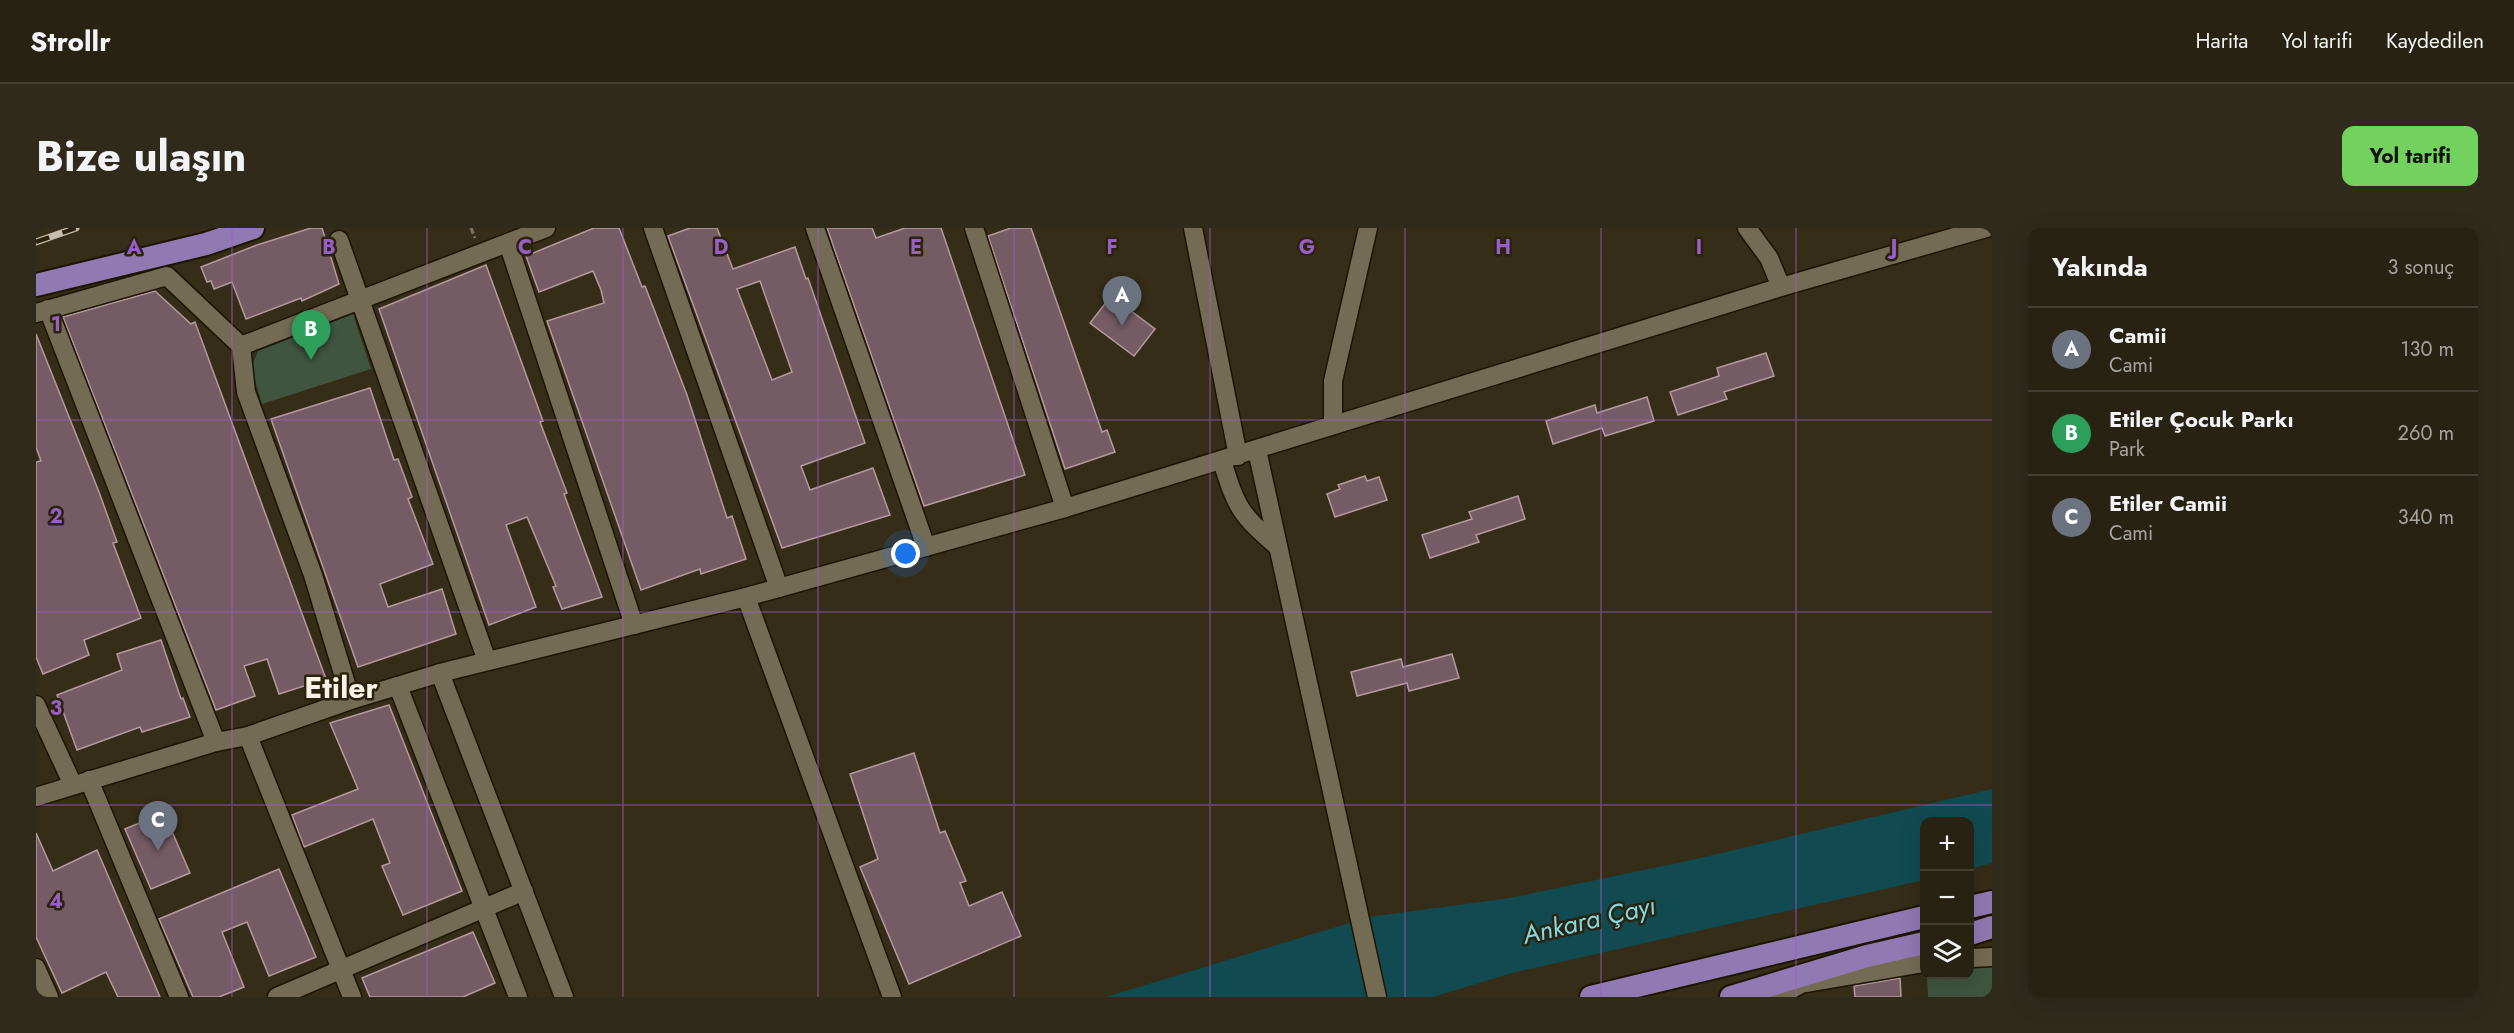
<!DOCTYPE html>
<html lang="tr">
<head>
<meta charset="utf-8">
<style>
  :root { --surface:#282212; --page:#302a1b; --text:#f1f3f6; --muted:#a5a49f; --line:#443f32; --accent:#72d25d }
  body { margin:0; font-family:Jost,sans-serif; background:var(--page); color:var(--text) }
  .controls { position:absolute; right:18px; bottom:18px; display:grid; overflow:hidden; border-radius:12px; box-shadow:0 6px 24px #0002 }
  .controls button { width:54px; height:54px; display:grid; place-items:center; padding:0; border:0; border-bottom:2px solid var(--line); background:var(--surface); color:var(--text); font:30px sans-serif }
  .you { position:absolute; left:870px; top:326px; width:21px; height:21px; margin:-15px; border:4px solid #fff; border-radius:50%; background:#1a73e8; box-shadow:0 0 0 9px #1a73e833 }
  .badge { display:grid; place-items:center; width:39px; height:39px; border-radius:50%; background:var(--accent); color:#fff; font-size:20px; font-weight:700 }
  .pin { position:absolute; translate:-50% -50px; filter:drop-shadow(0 2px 3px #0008) }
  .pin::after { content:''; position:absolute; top:32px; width:21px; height:18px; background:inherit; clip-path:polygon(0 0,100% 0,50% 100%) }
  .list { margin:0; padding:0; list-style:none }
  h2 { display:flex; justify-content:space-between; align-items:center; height:78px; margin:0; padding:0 24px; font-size:26px }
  h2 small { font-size:20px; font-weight:400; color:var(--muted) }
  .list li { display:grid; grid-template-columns:39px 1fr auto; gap:18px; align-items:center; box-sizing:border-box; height:84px; padding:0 24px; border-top:2px solid var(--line) }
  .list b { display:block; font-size:22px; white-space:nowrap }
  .list p { margin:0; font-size:20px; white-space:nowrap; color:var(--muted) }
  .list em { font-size:20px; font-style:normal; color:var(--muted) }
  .icon { flex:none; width:33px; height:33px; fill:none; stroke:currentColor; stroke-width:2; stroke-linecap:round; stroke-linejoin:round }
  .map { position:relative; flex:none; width:1956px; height:769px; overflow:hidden; border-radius:12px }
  header { display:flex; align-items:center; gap:36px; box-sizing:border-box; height:84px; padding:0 30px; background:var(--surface); border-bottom:2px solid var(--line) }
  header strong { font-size:28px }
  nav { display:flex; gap:33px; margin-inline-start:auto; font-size:21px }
  .intro { display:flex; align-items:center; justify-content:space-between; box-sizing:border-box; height:144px; padding:0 36px }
  h1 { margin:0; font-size:42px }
  .button { padding:15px 27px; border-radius:12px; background:var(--accent); color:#111; font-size:21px; font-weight:700 }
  main { display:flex; gap:36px; padding:0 36px }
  aside { flex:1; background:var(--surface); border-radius:12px; box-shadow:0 6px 24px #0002 }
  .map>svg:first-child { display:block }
</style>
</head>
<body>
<header>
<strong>Strollr</strong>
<nav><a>Harita</a><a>Yol tarifi</a><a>Kaydedilen</a></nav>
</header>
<div class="intro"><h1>Bize ulaşın</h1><a class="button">Yol tarifi</a></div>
<main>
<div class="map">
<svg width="1956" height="769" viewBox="0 0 1956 769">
  <rect width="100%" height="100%" fill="#352d18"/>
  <g fill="#3f553e">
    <polygon points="317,86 335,141 226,176 215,140 222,123"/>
    <polygon points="1956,739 1956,769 1892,769 1891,747 1934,746 1934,741"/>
  </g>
  <polygon fill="#124a51" points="1956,561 1956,635 1934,641 1934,594 1888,594 1888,652 1476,745 1397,769 1070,769 1333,689 1474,670 1660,631"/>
  <g fill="#755b63" stroke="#b598a0" stroke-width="1.5" fill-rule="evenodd">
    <polygon points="275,0 286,0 303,56 266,73 265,70 210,91 196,54 178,61 175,53 171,54 165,39 221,17"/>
    <polygon points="558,0 583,0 606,59 609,58 651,167 691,290 696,288 710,331 665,346 664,341 605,362 511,93 568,75 565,62 557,43 503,64 490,28"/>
    <path d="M654,0h27l16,41 62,-22 11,32 2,-1 57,165 -64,23 9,24 63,-22 17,47 -108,33 -114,-312zM724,53l32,91 -20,8 -35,-91z"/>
    <polygon points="791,0 836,0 840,10 869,0 905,0 989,247 888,278"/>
    <polygon points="975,0 995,0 1066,204 1071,202 1079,224 1029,241 952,8"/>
    <polygon points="450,37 507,193 504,194 531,265 528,266 566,369 526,381 517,359 520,358 491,289 470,297 500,379 453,397 343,81"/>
    <polygon points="119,63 155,96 159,94 290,451 243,466 231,431 208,438 219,468 180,482 27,89"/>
    <polygon points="1075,68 1119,101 1098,128 1054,95"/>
    <polygon points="0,106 63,264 81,314 77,315 105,390 48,412 53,427 7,446 0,429 0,234 5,233 0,219"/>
    <polygon points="1730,125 1738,148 1688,164 1691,171 1642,187 1634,164 1683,148 1681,140"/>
    <polygon points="334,160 358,232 362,231 376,269 372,271 397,336 344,356 352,379 406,361 420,406 322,439 235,191"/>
    <polygon points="1611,169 1618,193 1569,208 1566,200 1517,216 1510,193 1559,177 1561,185"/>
    <polygon points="1329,248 1331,253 1343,249 1351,272 1299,289 1291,266 1304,261 1302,257"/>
    <polygon points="1482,268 1489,291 1440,307 1443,314 1394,330 1386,307 1436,291 1433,284"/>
    <polygon points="125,412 145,471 147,470 154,489 106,504 104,499 41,522 21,467 86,442 81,426"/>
    <polygon points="1416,426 1423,450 1373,463 1371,455 1321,468 1315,444 1365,431 1367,439"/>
    <polygon points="353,477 426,663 367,687 346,638 354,635 337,591 268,619 256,587 322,561 294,495"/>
    <polygon points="878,525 904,605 909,603 930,653 924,655 933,678 966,664 985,708 873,756 824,639 842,631 814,546"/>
    <polygon points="128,585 154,645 115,661 89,601"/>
    <polygon points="0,605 17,643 61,622 124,769 82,769 70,744 26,765 0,709"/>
    <polygon points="243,641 280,729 233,748 211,694 186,704 208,759 183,769 157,769 123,691"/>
    <polygon points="437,704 459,755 427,769 334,769 326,750"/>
    <polygon points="1864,750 1865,769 1819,769 1818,758"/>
  </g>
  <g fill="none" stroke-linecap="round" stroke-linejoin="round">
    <defs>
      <g id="minor">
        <polyline points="617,0 743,360"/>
        <polyline points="779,0 890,319"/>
        <polyline points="938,0 1029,280"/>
        <polyline points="1157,0 1202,228"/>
        <polyline points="1711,0 1733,30 1745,59"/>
        <polyline points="303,12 451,433"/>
        <polyline points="472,15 598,397"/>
        <polyline points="12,81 180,514"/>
        <polyline points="0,85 131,48 205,118 510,0"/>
        <polyline points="205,118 210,164 277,347 315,472"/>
        <polyline points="1297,196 1297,153 1332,0"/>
        <polyline points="1221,222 1341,769"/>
        <path d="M1186,233c15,48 18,53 56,86"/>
        <polyline points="710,369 856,769"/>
        <polyline points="404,445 528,769"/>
        <polyline points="362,458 482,769"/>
        <polyline points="0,477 37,557"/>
        <polyline points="212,508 316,769"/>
        <polyline points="53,552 143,769"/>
        <polyline points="0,569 180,514 212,508 315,472 404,445 710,369 1029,280 1745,59 1950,0"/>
        <polyline points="1934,730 1956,729"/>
        <polyline points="0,740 13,769"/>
        <polyline points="241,769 488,663"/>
        <polyline points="1741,769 1765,756 1888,735"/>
      </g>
      <g id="major">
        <polyline points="0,57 170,16 217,0"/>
        <polyline points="1934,679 1956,674"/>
        <polyline points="1934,706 1956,699"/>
        <polyline points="1555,769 1888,689"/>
        <polyline points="1695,769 1831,728 1888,715"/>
      </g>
    </defs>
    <use href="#minor" stroke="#1c1502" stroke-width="21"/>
    <use href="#major" stroke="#1c1502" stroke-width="26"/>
    <polyline stroke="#7c7563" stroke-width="3" stroke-dasharray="6 3" stroke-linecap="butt" points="435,0 439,10"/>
    <use href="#minor" stroke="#746b54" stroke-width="18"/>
    <use href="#major" stroke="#9179b3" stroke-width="22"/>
    <defs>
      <polyline id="rail" points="0,14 40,0"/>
    </defs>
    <use href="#rail" stroke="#c3beae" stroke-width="7"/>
    <use href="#rail" stroke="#2b230e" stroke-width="4.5" stroke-dasharray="14" stroke-linecap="butt"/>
  </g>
  <path fill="none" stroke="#9a5ec9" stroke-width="1.5" stroke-opacity="0.55" d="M196,0v769M391,0v769M587,0v769M782,0v769M978,0v769M1174,0v769M1369,0v769M1565,0v769M1760,0v769M0,192h1956M0,384h1956M0,577h1956"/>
  <g text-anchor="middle" stroke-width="5" stroke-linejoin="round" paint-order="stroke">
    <g font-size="26" font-style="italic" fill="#7fd8e5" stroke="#2b230e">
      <text transform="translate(1553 692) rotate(-13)" y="9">Ankara Çayı</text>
    </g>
    <g font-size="30" font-weight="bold" fill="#f8f3e6" stroke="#2b230e">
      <text x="305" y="470">Etiler</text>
    </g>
  </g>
  <g font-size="20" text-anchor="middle" font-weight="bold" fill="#9a5ec9" stroke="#2b230e" stroke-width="5" stroke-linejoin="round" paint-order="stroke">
    <text x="98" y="26">A</text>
    <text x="293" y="26">B</text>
    <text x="489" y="26">C</text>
    <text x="685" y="26">D</text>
    <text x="880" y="26">E</text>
    <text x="1076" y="26">F</text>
    <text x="1271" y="26">G</text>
    <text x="1467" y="26">H</text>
    <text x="1663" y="26">I</text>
    <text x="1858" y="26">J</text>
    <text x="20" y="103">1</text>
    <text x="20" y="295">2</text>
    <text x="20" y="487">3</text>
    <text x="20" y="680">4</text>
  </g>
</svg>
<div class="controls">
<button>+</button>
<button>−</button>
<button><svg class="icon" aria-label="layers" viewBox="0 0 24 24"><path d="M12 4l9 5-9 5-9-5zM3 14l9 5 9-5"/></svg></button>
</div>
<div class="you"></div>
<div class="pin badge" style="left:1086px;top:98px;background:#6b7280">A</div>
<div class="pin badge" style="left:275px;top:132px;background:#2e9e5b">B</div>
<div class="pin badge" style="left:122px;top:623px;background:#6b7280">C</div>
</div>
<aside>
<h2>Yakında<small>3 sonuç</small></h2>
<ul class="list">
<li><span class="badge" style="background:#6b7280">A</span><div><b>Camii</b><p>Cami</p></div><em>130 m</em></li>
<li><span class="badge" style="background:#2e9e5b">B</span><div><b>Etiler Çocuk Parkı</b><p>Park</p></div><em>260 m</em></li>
<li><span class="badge" style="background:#6b7280">C</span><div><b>Etiler Camii</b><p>Cami</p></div><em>340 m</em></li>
</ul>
</aside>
</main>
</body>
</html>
